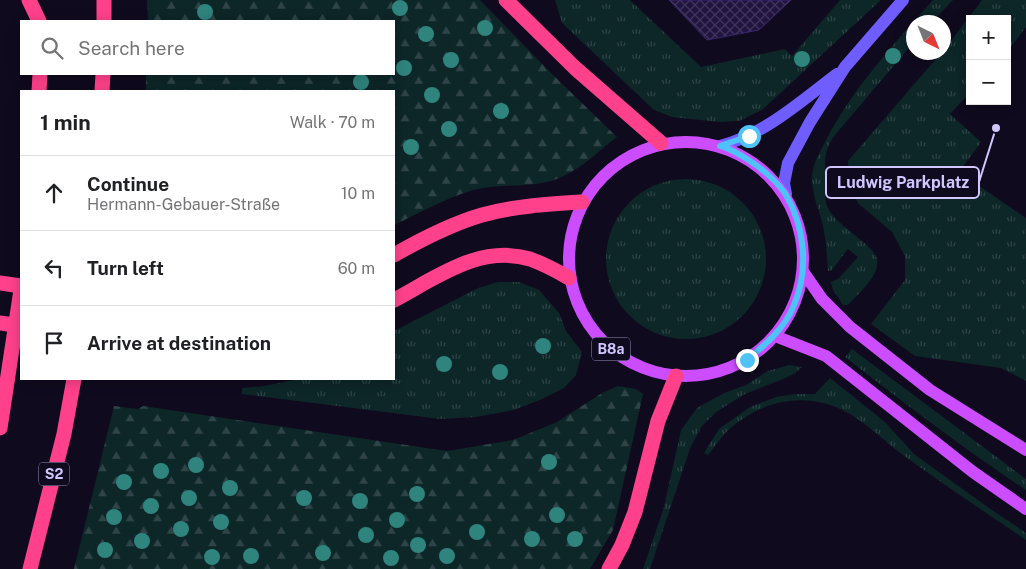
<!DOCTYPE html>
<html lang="en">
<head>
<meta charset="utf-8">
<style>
  :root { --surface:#fff; --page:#f6f6f6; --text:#202124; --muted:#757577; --line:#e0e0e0 }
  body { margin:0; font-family:"Public Sans",sans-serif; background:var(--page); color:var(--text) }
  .controls { position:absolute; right:15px; top:15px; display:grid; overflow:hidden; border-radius:0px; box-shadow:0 2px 12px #0003 }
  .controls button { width:45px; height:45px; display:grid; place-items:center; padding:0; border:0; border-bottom:1px solid var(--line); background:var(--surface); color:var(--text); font:25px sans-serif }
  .compass { position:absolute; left:906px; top:15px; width:45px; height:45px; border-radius:50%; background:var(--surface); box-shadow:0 2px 12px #0003; rotate:137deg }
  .stop { position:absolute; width:15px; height:15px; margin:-11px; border:4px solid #4fc3f7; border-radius:50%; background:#fff }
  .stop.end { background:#4fc3f7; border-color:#fff; box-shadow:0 1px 5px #0008 }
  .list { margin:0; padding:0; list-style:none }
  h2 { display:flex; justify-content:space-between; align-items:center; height:65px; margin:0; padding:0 20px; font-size:21px }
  h2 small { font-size:16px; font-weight:400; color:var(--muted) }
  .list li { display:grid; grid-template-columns:32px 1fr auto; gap:15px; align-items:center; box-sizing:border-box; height:75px; padding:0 20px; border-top:1px solid var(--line) }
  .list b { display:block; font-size:19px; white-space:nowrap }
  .list p { margin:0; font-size:16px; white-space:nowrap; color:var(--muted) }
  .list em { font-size:16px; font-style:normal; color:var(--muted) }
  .icon { flex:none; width:28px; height:28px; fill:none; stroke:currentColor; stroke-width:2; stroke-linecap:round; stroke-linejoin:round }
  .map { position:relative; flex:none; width:1026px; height:569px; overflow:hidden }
  .search { position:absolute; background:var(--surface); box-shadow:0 2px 12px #0003; left:20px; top:20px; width:375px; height:55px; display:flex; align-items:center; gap:12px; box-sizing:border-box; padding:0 18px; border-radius:0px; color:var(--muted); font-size:19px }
  .panel { position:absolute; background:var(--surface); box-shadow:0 2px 12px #0003; left:20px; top:90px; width:375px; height:290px; border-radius:0px }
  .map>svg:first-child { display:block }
</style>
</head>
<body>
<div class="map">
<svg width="1026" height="569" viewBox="0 0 1026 569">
  <defs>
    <pattern id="grass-tufts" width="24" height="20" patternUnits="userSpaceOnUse" patternTransform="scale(1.25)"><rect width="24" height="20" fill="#0d2628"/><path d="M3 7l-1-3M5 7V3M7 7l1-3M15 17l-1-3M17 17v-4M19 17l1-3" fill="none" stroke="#2f4448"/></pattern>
    <pattern id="forest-firs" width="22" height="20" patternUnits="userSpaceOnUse" patternTransform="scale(1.25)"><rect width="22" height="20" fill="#0d2628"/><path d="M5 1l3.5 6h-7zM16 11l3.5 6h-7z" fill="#2f4448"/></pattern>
    <pattern id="building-cross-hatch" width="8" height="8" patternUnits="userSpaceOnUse" patternTransform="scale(1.25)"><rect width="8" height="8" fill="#211540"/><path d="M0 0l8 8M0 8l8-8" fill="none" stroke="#40365d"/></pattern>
  </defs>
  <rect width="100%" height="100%" fill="#0f0a1d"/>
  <g fill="url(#grass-tufts)">
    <polygon points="555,0 630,0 701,67 785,49 792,56 840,0 881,0 762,110 739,121 719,122 672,117 654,110 562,23"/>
    <path d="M933,0h20l-21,22h-18l-1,21 -78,92c-11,15 -10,22 -10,40 0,10 -1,22 2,31 9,21 48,39 50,53 3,17 -18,34 -28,45l-6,1 -10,-15 -2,-8 8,-4 19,-21 -10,-8 -16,21 -4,1c-1,-16 -2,-33 -6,-49 -4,-15 -10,-28 -10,-44 0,-11 6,-23 11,-32 27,-55 69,-100 110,-146z"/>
    <polygon points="982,0 1026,0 1026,27 1007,52 1007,19 970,19 970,93 950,114 981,142 959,172 1026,218 1026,381 1001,368 915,356 871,324 905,280 905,256 892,232 859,204 849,188 848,161 941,53 944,52 944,50"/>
    <circle cx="686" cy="259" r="80"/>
    <polygon points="498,282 519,282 539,290 559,313 566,331 582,352 576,375 564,388 542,399 514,410 476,417 440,419 242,394 242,388 264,386 299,379 394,379 394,331 478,288"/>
    <path d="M852,349l174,130v11c-62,-41 -122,-87 -181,-133z"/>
    <polygon points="789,365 802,367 794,374 783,379 745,394 716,412 702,426 691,446 650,569 643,569 664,507 681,430 697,408 724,393 746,385 768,371"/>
    <path d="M830,378l54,43 30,33 75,54 37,25v7c-40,-27 -80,-54 -119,-82 -18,-13 -35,-30 -54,-42 -39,-25 -85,-19 -120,10 -9,7 -17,19 -25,29l-4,-2 15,-24 31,-22 26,-10 19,-3h20z"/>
  </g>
  <g fill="url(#forest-firs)">
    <path d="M147,0h333l72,74 65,63c-22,17 -43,39 -70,45 -27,6 -54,1 -80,10 -23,7 -51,23 -73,33v-134h-248v-17h248v-53h-246z"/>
    <polygon points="618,386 636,389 643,394 613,530 590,569 74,569 114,406 138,409 143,406 447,451 513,440 557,422 602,393"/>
  </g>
  <polygon fill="url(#building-cross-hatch)" stroke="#3a256e" points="669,0 791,0 759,30 707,40"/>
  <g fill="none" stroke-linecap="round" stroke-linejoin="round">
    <g stroke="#705dff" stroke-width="12">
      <path d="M720,146c45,-12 80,-44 117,-72"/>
      <polyline points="786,194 784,183 788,163 810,122 845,67 903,0"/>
    </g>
    <g stroke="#cc4dff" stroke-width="12">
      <circle cx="686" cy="259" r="117"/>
      <polyline points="804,273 822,299 850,327 930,390 1026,450"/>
      <polyline points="775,336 826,356 973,472 1026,509"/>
    </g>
    <g stroke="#ff418b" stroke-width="15">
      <polyline points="29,0 39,21"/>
      <polyline points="104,0 104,21"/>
      <polyline points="506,0 575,68 661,143"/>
      <polyline points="39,91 40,74"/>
      <polyline points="102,91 103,74"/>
      <path d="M394,255c28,-16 57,-31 88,-40 32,-9 67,-11 100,-13"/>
      <polyline points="0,283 21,286"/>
      <path d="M394,300c42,-22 86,-56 136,-41 14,5 27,12 39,19"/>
      <polyline points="0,428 21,290"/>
      <polyline points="30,569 64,434 74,379"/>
      <polyline points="609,569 622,545 635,512 658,421 676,376"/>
    </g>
    <polyline stroke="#ff418b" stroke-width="15" points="0,323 21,326"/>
  </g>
  <g fill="#2f847e">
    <circle cx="400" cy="8" r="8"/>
    <circle cx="205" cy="12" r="8"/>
    <circle cx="485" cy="28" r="8"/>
    <circle cx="426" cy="34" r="8"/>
    <circle cx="893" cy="56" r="8"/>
    <circle cx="802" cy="59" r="8"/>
    <circle cx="451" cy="60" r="8"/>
    <circle cx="404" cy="68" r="8"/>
    <circle cx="361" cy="82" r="8"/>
    <circle cx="432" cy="95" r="8"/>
    <circle cx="501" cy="111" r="8"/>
    <circle cx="449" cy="129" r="8"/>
    <circle cx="411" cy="147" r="8"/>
    <circle cx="543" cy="346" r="8"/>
    <circle cx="444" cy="364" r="8"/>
    <circle cx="500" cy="372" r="8"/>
    <circle cx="549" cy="462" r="8"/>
    <circle cx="196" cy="465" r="8"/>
    <circle cx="161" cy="471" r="8"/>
    <circle cx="124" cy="482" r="8"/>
    <circle cx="230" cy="488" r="8"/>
    <circle cx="417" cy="494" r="8"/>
    <circle cx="189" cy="498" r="8"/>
    <circle cx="304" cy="498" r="8"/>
    <circle cx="360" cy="501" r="8"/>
    <circle cx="151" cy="506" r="8"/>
    <circle cx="557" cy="515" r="8"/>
    <circle cx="114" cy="517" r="8"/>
    <circle cx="397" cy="520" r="8"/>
    <circle cx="221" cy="522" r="8"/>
    <circle cx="181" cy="529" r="8"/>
    <circle cx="477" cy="532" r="8"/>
    <circle cx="366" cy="535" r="8"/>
    <circle cx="532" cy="539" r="8"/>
    <circle cx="575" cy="539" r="8"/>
    <circle cx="142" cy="541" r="8"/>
    <circle cx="418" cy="545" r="8"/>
    <circle cx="105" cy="550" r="8"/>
    <circle cx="323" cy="553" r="8"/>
    <circle cx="251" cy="556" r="8"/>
    <circle cx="447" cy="556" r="8"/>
    <circle cx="212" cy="557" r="8"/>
    <circle cx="391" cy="558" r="8"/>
  </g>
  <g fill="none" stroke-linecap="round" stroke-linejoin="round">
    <path stroke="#4fc3f7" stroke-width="6" d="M747,360c19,-16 38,-32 47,-55 15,-35 11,-77 -8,-110 -8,-13 -26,-28 -39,-36 -9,-5 -17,-11 -27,-13l29,-10"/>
  </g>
  <g text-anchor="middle" stroke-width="4.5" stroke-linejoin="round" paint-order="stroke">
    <g fill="#0f0a1d" stroke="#988ebb" stroke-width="1">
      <rect x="592" y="337.5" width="38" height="23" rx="4"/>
      <rect x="39" y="462.5" width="30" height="23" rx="4"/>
    </g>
    <g font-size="14" font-weight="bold" fill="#d2c6ff">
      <text x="611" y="354">B8a</text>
      <text x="54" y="479">S2</text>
    </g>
  </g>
  <path fill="none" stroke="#d2c6ff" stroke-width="2" d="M996 128L979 182"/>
  <circle fill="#d2c6ff" stroke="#0f0a1d" stroke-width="2" cx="996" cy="128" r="5"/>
  <rect fill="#0f0a1d" stroke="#d2c6ff" stroke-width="2" x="826" y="167" width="153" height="31" rx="5"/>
  <g font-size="16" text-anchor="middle" font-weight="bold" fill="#d2c6ff">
    <text x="903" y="188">Ludwig Parkplatz</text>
  </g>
</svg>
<div class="controls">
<button>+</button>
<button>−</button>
</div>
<svg class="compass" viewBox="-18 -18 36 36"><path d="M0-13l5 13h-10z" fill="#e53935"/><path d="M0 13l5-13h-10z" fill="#757577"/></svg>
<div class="stop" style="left:749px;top:136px"></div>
<div class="stop end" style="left:747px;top:360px"></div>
<div class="search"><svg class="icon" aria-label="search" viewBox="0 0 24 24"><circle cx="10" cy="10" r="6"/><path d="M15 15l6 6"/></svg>Search here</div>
<section class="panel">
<h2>1 min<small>Walk · 70 m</small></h2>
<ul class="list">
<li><svg class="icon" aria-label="ahead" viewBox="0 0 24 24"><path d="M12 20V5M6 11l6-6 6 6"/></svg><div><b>Continue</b><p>Hermann-Gebauer-Straße</p></div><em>10 m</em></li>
<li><svg class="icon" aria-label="left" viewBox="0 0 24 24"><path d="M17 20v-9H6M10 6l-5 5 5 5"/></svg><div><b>Turn left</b></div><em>60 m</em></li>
<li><svg class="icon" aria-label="arrive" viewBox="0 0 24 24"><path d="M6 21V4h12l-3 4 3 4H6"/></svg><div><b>Arrive at destination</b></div></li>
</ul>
</section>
</div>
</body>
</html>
